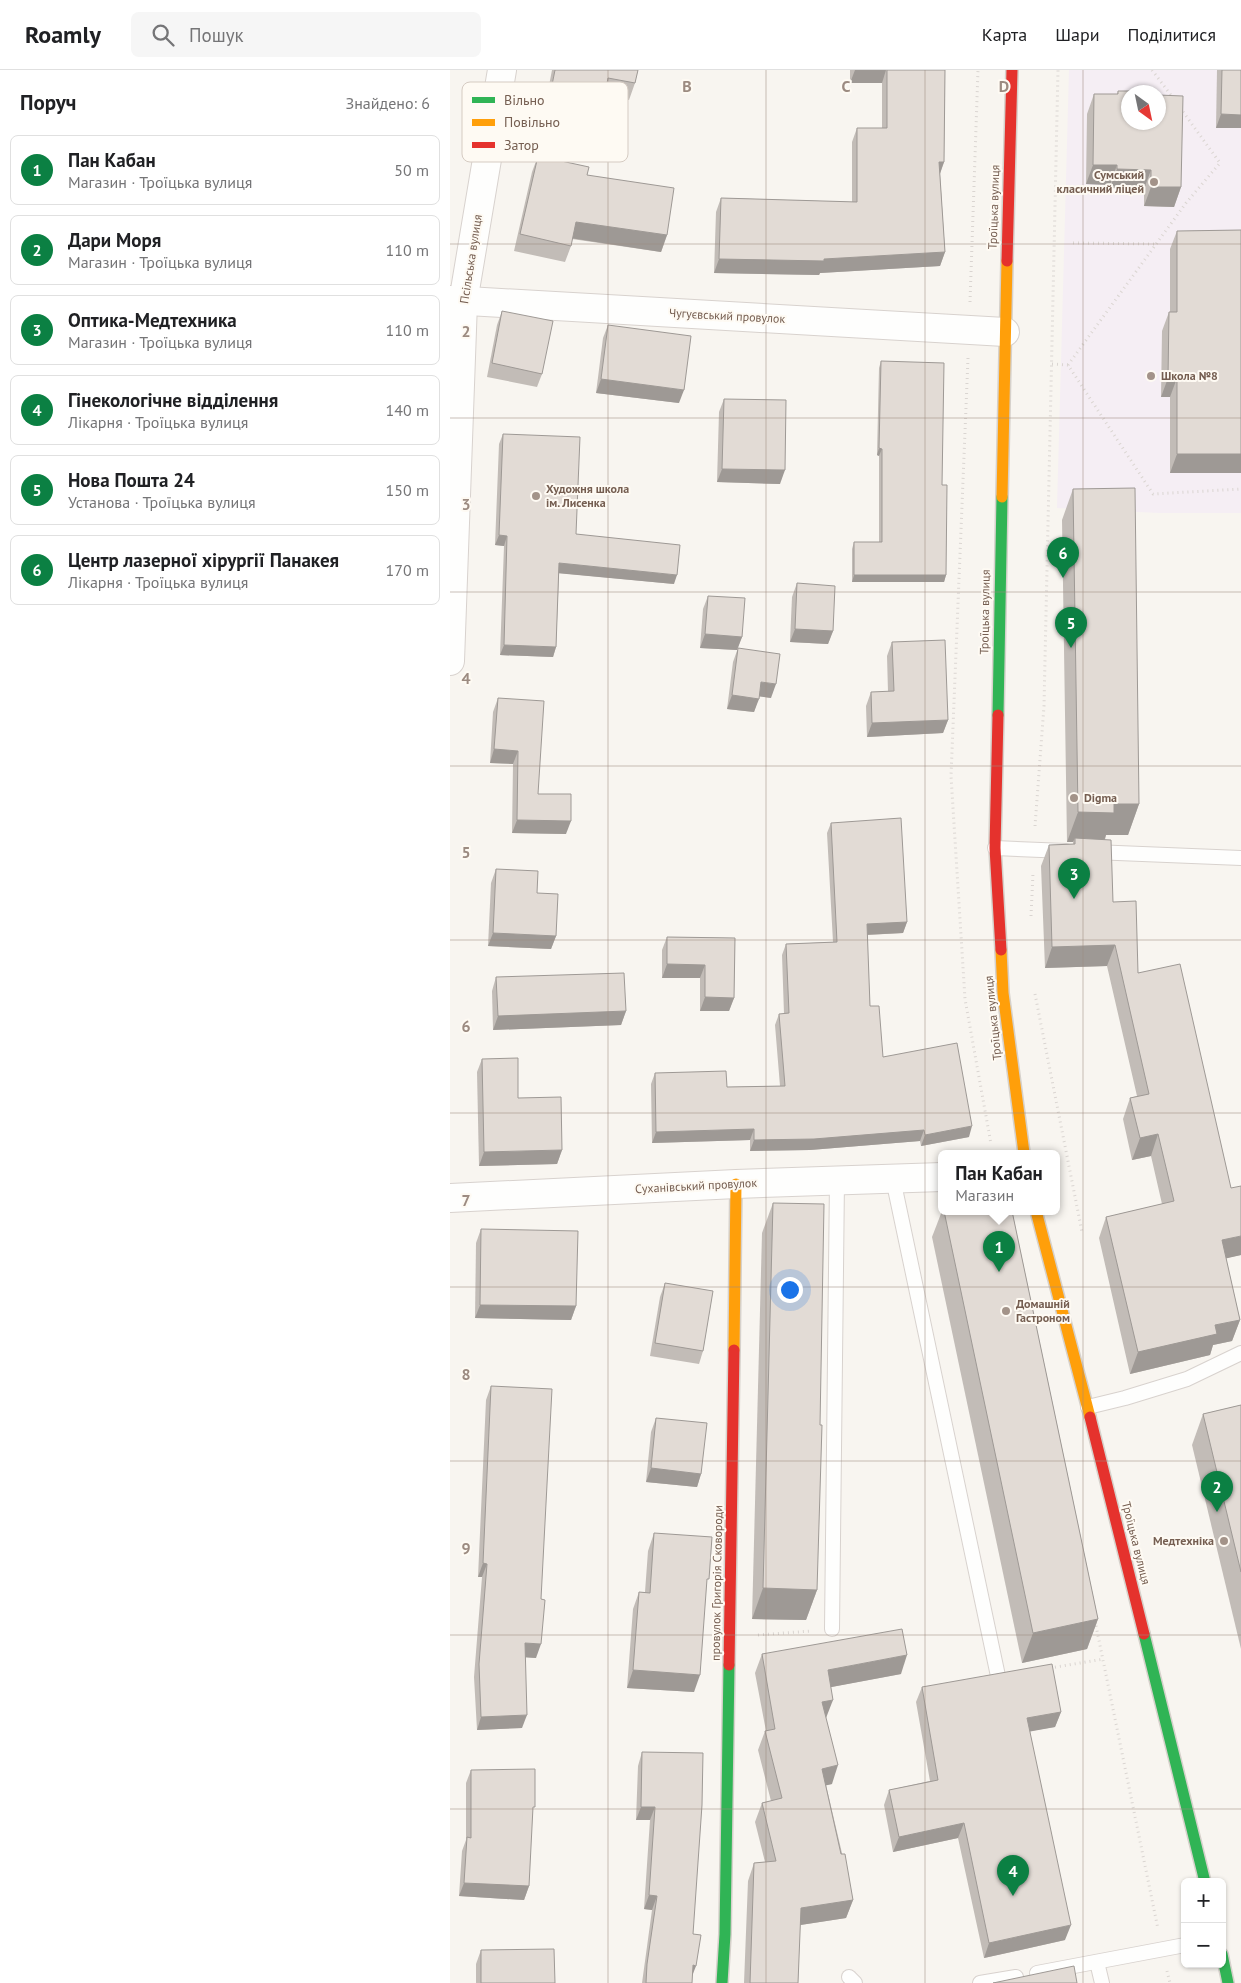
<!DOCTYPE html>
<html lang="uk">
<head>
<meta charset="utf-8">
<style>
  :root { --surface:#fff; --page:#f6f6f6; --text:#202124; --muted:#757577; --line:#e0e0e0; --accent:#0b8043 }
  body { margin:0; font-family:"PT Sans",sans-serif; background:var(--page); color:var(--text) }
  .controls { position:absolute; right:15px; bottom:15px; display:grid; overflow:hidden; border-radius:8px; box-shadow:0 1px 4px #0004 }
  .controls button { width:45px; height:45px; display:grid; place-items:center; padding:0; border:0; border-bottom:1px solid var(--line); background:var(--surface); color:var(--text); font:25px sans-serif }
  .compass { position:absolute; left:671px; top:15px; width:45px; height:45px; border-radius:50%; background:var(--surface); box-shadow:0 1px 4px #0004; rotate:147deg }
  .you { position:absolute; left:339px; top:1219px; width:18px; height:18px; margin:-12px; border:4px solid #fff; border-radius:50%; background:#1a73e8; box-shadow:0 0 0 8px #1a73e833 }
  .badge { display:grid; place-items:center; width:32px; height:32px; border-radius:50%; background:var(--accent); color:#fff; font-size:16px; font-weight:700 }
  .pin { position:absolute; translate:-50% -41px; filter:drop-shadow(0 1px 2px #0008) }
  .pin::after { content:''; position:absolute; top:26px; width:18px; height:15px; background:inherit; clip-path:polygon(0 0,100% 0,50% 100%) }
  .popup { position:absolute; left:488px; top:1080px; width:122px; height:65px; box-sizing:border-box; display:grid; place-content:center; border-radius:8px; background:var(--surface); filter:drop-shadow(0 1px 4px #0005); font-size:16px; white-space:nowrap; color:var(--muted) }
  .popup b { font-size:19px; color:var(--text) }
  .popup::after { content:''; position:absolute; left:50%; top:100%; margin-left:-10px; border:10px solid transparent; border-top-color:var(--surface) }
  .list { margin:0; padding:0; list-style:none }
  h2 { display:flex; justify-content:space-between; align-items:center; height:65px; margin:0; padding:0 20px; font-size:21px }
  h2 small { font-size:16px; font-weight:400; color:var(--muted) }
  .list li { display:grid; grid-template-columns:32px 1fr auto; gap:15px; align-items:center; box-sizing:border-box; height:70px; margin:0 10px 10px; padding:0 10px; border:1px solid var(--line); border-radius:8px }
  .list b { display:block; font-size:19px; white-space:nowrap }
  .list p { margin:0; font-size:16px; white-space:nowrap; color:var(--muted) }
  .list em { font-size:16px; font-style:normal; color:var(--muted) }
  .icon { flex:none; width:28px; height:28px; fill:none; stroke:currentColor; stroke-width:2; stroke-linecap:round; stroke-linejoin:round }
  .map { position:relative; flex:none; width:791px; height:1913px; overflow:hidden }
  header { display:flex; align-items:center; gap:30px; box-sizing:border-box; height:70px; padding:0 25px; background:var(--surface); border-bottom:1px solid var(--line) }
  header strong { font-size:24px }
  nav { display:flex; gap:28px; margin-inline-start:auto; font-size:18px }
  .search { width:350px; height:45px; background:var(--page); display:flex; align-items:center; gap:12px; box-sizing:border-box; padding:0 18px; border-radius:8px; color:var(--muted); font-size:19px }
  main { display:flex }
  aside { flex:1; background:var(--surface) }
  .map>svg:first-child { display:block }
</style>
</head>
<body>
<header>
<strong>Roamly</strong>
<div class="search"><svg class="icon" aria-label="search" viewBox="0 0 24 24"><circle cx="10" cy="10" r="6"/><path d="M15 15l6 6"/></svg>Пошук</div>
<nav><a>Карта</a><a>Шари</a><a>Поділитися</a></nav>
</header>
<main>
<aside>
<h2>Поруч<small>Знайдено: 6</small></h2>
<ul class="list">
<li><span class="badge">1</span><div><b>Пан Кабан</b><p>Магазин · Троїцька вулиця</p></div><em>50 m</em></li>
<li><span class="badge">2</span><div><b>Дари Моря</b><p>Магазин · Троїцька вулиця</p></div><em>110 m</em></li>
<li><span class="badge">3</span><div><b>Оптика-Медтехника</b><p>Магазин · Троїцька вулиця</p></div><em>110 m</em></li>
<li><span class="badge">4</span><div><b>Гінекологічне відділення</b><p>Лікарня · Троїцька вулиця</p></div><em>140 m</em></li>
<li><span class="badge">5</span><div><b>Нова Пошта 24</b><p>Установа · Троїцька вулиця</p></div><em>150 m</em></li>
<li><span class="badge">6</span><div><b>Центр лазерної хірургії Панакея</b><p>Лікарня · Троїцька вулиця</p></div><em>170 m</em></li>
</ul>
</aside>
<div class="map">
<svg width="791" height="1913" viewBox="0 0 791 1913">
  <rect width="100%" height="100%" fill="#f8f5f0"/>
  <path fill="#f5eef4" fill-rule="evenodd" d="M619,0h172v443h-82l-102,-5zM678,22h30v30h-30z"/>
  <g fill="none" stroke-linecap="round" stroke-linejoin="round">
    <defs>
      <g id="lane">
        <polyline points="545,778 616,781"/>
        <polyline points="643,782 791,788"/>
        <polyline points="443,1109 548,1606"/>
        <polyline points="638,1337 675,1328 737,1309 791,1283"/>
        <polyline points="382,1559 387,1110"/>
        <polyline points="647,1892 652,1913"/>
        <polyline points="587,1903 735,1875"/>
        <polyline points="399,1907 405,1913"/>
        <polyline points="530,1913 566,1907"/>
      </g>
      <g id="street">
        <polyline points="0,230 555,262"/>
        <polyline points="0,591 13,232 52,0"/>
        <polyline points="0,1128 286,1114 492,1107"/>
      </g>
      <g id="fast">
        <polyline points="548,645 552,427"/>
        <polyline points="694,1564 755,1812"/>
        <polyline points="772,1884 778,1913"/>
        <polyline points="272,1913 275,1864 279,1595"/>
      </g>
      <g id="slow">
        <polyline points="552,427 557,191"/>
        <polyline points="551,880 553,923 574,1083"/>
        <polyline points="586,1141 640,1347"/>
        <polyline points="284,1280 286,1114"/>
      </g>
      <g id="jam">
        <polyline points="557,191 562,0"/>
        <polyline points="548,645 545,778 551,880"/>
        <polyline points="640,1347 694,1564"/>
        <polyline points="279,1595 284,1280"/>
      </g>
    </defs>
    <use href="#lane" stroke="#d8d2ce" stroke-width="16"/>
    <use href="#street" stroke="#d8d2ce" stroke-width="30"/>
    <use href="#fast" stroke="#d6d1cb" stroke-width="14"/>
    <use href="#slow" stroke="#d6d1cb" stroke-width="14"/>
    <use href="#jam" stroke="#d6d1cb" stroke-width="14"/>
    <g stroke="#dad5d1" stroke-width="3" stroke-dasharray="1 4" stroke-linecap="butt">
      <polyline points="702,0 723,28"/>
      <polyline points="623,173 706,174"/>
      <polyline points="520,232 528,0"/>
      <polyline points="518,288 501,706 515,929 541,1074"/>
      <polyline points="602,294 618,295 703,424 791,419"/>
      <polyline points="618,295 736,133 770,93 731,39"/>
      <polyline points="585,756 594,636 608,0"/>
      <polyline points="581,846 583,803"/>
      <polyline points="585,924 632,1162"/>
      <polyline points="645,1551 708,1859"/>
      <polyline points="308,1565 361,1561"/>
      <polyline points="600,1598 654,1589"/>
      <polyline points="717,1901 720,1913"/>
    </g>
    <use href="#lane" stroke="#fefefd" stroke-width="14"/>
    <use href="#street" stroke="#fefefd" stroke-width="28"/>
    <use href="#fast" stroke="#30b455" stroke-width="11"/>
    <use href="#slow" stroke="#ff9f0a" stroke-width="11"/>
    <use href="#jam" stroke="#e5322d" stroke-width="11"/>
  </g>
  <g fill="#c2bcb7">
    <polygon points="102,0 188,0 185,13 179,30 155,26 150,50 144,67 91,57"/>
    <polygon points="400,0 495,0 494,92 490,104 495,182 490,196 370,203 369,205 264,203 266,142 271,128 402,132 402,72 407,58 432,58 432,13 400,13"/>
    <polygon points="767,0 791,0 791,58 766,58"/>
    <polygon points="668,21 678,22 731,117 724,137 694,136 694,119 660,118 660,115 636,114 637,44 644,24 667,24"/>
    <polygon points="88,86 137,105 217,165 211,182 122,169 121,176 115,192 64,181 82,102"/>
    <polygon points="791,160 791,403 720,403 720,327 711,327 712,261 719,242 720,242 720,179 727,161"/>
    <polygon points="52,241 92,304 87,317 37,307 47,255"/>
    <polygon points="158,255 229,333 146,323 153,268"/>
    <polygon points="431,291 492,415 496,505 494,512 402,512 402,479 404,472 429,472 429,386 427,385 429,298"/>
    <polygon points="274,329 330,414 267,412 269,342"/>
    <polygon points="53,364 126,464 224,514 109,503 106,577 103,587 50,585 54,476 45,475 49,374"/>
    <polygon points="623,419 689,734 678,765 656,765 655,770 663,832 688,903 791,1185 776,1188 790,1250 782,1271 763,1275 760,1285 680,1304 649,1168 656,1147 712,1134 701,1086 682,1090 673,1049 680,1028 687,1026 657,896 595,898 591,796 599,775 623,774 623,772 617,772 612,450"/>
    <polygon points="347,513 383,561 378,574 340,572 342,527"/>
    <polygon points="258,526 292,567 287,580 250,578 253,539"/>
    <polygon points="442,572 498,650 493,663 417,667 416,636 421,622 438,622 437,586"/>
    <polygon points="288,578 321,628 309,626 304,642 277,639 283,592"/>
    <polygon points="48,628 88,724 116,764 62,763 63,694 40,693 43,642"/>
    <polygon points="381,753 457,852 453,863 417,865 420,936 433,987 519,1067 471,1076 470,1071 360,1080 300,1081 300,1070 202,1073 201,1014 205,1003 277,1017 330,1016 325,955 329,944 334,944 332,885 336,874 383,872 377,763"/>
    <polygon points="46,799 87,823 106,866 101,879 38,876 41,813"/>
    <polygon points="217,867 285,868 284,928 279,941 250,941 250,908 212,908 212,880"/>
    <polygon points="46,907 176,941 171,955 43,960 42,921"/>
    <polygon points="32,989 112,1080 107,1094 29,1096 27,1002"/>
    <polygon points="323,1133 367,1520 356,1550 302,1549 312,1163"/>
    <polygon points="492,1141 562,1141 648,1549 637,1579 572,1593 482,1167"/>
    <polygon points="31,1159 126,1236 121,1250 25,1248 26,1173"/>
    <polygon points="215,1213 253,1281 249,1294 200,1286 210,1227"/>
    <polygon points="41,1316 86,1588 75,1587 72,1658 27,1660 24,1607 32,1507 28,1507 36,1330"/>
    <polygon points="791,1335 791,1579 742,1375 753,1344"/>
    <polygon points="206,1348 251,1404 247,1417 196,1412 201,1362"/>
    <polygon points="204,1463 256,1516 244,1622 177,1618 183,1539 189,1522 195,1522 198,1481"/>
    <polygon points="312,1584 451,1604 381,1617 376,1648 382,1714 376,1715 403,1830 396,1848 350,1855 348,1913 294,1913 298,1811 304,1793 315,1792 305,1752 312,1733 321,1731 308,1680 315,1661 316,1661 305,1603"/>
    <polygon points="472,1617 611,1642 605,1657 580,1661 615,1870 534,1888 508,1768 443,1782 434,1735 439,1720 480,1711 466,1632"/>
    <polygon points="192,1682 243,1864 242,1913 192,1913 202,1840 194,1839 200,1750 186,1750 188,1696"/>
    <polygon points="21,1700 79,1816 74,1830 9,1826 12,1781 16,1770 16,1713"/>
    <polygon points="31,1880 105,1913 26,1913 26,1894"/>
  </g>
  <g fill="#9e9995">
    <polygon points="405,0 436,0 432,13 400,13"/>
    <polygon points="771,44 791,45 791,58 766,58"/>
    <polygon points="489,92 494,92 489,106"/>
    <polygon points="643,95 667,95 660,115 636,114"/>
    <polygon points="667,99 701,100 694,119 660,118"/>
    <polygon points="701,117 731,117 724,137 694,136"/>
    <polygon points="126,152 217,165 211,182 120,168"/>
    <polygon points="495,182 490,196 370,203 369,205 264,203 269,189 374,189"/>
    <polygon points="718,308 727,308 720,327 711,327"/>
    <polygon points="151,309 234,320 229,333 146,323"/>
    <polygon points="429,378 432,379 429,386 427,385"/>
    <polygon points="727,384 791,384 791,403 720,403"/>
    <polygon points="272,399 335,400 330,414 267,412"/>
    <polygon points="49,465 57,466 54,476 45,475"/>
    <polygon points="109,493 227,505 224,514 106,503"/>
    <polygon points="404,505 496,505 494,512 402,512"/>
    <polygon points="345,559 383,561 378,574 340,572"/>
    <polygon points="255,564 292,567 287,580 250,578"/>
    <polygon points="54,575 106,577 103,587 50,585"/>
    <polygon points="311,612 326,614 321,628 306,626"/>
    <polygon points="282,625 309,629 304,642 277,639"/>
    <polygon points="498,650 493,663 417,667 422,653"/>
    <polygon points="44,679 68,681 63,694 40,693"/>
    <polygon points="664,734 689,734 678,765 656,765 653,774 625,768 623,772 617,772 628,742"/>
    <polygon points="67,750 121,751 116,764 62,763"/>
    <polygon points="457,852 453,863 413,865 417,854"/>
    <polygon points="43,863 106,866 101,879 38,876"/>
    <polygon points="665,875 657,896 595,898 602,877"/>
    <polygon points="217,894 255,895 250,908 212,908"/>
    <polygon points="255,927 284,928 279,941 250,941"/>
    <polygon points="176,941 171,955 43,960 48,946"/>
    <polygon points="522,1056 519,1067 471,1076 475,1065"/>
    <polygon points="304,1059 300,1070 202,1073 206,1062"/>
    <polygon points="474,1060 470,1071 360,1080 300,1081 304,1070"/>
    <polygon points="708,1064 701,1086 682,1090 690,1068"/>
    <polygon points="112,1080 107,1094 29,1096 34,1082"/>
    <polygon points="791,1166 791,1185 765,1191 772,1170"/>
    <polygon points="30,1235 126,1236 121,1250 25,1248"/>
    <polygon points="790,1250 782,1271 763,1275 760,1285 680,1304 688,1282 765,1255"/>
    <polygon points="201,1398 251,1404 247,1417 196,1412"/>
    <polygon points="33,1493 37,1494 32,1507 28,1507"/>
    <polygon points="313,1518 367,1520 356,1550 302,1549"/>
    <polygon points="648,1549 637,1579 572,1593 583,1563"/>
    <polygon points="75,1573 91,1574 86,1588 70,1587"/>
    <polygon points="457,1585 451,1604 371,1619 378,1600"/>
    <polygon points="183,1600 250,1605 244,1622 177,1618"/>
    <polygon points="383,1630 376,1648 372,1632"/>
    <polygon points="611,1642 605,1657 572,1663 577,1648"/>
    <polygon points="77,1645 72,1658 27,1660 31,1647"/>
    <polygon points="388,1695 382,1714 365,1718 372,1699"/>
    <polygon points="191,1737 205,1737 200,1750 186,1750"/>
    <polygon points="514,1753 508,1768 443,1782 449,1767"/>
    <polygon points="14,1813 79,1816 74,1830 9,1826"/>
    <polygon points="199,1825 207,1826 202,1840 194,1839"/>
    <polygon points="403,1830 396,1848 344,1856 351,1838"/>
    <polygon points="621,1855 615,1870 534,1888 539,1873"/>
    <polygon points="243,1895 246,1896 241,1909"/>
  </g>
  <g fill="#e2dbd5" stroke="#9e9995">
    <polygon points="105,0 188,0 185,13 158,8 150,50 97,40"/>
    <polygon points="437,0 495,0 494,92 489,92 495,182 374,189 374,191 269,189 271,128 407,132 407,58 437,58"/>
    <polygon points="772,0 791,0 791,45 771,44"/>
    <polygon points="668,21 708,21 708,22 678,22 678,52 708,52 708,25 733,26 731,117 701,117 701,100 667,99 667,95 643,95 644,24 668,24"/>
    <polygon points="88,86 139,97 137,105 224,118 217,165 126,152 121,176 70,164"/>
    <polygon points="791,160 791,384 727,384 727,308 718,308 719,242 727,242 727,161"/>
    <polygon points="52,241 103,251 92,304 42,293"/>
    <polygon points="158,255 241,266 234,320 151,309"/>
    <polygon points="431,291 494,293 492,415 497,415 496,505 404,505 404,472 432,472 432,379 429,378"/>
    <polygon points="274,329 336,330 335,400 272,399"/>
    <polygon points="53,364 130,367 126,464 230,475 227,505 109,493 106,577 54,575 57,466 49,465"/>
    <polygon points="685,418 689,734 664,734 664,743 628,742 623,419"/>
    <polygon points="347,513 385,516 383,561 345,559"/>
    <polygon points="258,526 295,528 292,567 255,564"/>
    <polygon points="495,570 498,650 422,653 421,622 444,621 442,572"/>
    <polygon points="288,578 330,584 326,614 311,612 309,629 282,625"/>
    <polygon points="48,628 94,631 88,724 121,724 121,751 67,750 68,681 44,679"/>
    <polygon points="451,748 457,852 417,854 420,936 429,936 433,987 507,973 522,1056 475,1065 474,1060 364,1069 304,1070 304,1059 206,1062 205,1003 276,1001 277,1017 335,1016 329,944 339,943 336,874 387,872 381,753"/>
    <polygon points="625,768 661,770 663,832 686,831 688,903 730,894 781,1118 791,1116 791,1166 772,1170 790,1250 765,1255 767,1264 688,1282 656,1147 724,1131 708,1064 690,1068 680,1028 699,1024 665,875 602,877 599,775 625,774"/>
    <polygon points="46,799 88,801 87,823 108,824 106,866 43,863"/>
    <polygon points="217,867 285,868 284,928 255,927 255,895 217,894"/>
    <polygon points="174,903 176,941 48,946 46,907"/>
    <polygon points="68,988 68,1028 111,1027 112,1080 34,1082 32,989"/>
    <polygon points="323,1133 374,1134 370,1355 372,1355 367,1520 313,1518"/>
    <polygon points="494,1141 562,1141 648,1549 583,1563"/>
    <polygon points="31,1159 128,1161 126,1236 30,1235"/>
    <polygon points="215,1213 263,1221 253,1281 205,1273"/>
    <polygon points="41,1316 102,1319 91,1529 95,1530 91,1574 75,1573 77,1645 31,1647 29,1594 37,1494 33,1493"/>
    <polygon points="791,1335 791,1502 753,1344"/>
    <polygon points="206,1348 257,1353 251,1404 201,1398"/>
    <polygon points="204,1463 262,1467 259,1509 257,1509 250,1605 183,1600 189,1522 200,1523"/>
    <polygon points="452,1559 457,1585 378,1600 383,1630 372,1632 388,1695 372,1699 391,1784 395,1784 403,1830 351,1838 348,1913 300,1913 304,1793 326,1791 312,1733 332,1728 315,1661 325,1659 312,1584"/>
    <polygon points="602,1594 611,1642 577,1648 621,1855 539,1873 514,1753 449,1767 439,1720 488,1710 472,1617"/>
    <polygon points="192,1682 253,1683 252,1735 243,1864 251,1865 246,1896 243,1895 242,1913 196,1913 197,1894 207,1826 199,1825 205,1737 191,1737"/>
    <polygon points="85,1699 85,1737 83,1737 79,1816 14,1813 17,1767 21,1768 21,1700"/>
    <polygon points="104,1879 105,1913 31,1913 31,1880"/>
    <polygon points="624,1896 627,1913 543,1913"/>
  </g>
  <path fill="none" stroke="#9c8b81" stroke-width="1" stroke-opacity="0.55" d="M158,0v1913M316,0v1913M475,0v1913M633,0v1913M0,174h791M0,348h791M0,522h791M0,696h791M0,870h791M0,1043h791M0,1217h791M0,1391h791M0,1565h791M0,1739h791"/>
  <g fill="#a39389" stroke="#fefaf3" stroke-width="2">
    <circle cx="704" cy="112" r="5"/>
    <circle cx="701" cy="306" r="5"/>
    <circle cx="86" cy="426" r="5"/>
    <circle cx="624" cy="728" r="5"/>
    <circle cx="556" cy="1241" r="5"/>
    <circle cx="774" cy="1471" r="5"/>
  </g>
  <g text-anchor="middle" stroke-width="4" stroke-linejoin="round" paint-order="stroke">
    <g font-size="12" font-weight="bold" fill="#755e51" stroke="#fefaf3" text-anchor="start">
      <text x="694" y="109" text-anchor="end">Сумський<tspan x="694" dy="14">класичний ліцей</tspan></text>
      <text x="711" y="310">Школа №8</text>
      <text x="96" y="423">Художня школа<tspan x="96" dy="14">ім. Лисенка</tspan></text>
      <text x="634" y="732">Digma</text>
      <text x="566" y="1238">Домашній<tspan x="566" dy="14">Гастроном</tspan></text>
      <text x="764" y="1475" text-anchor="end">Медтехніка</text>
    </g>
    <g font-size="12" fill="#755e51" stroke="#fefaf3">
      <text transform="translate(544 137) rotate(-88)" y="4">Троїцька вулиця</text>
      <text transform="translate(21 189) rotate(-81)" y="4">Псільська вулиця</text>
      <text transform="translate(277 246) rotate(3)" y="4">Чугуєвський провулок</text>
      <text transform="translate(535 542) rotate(-89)" y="4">Троїцька вулиця</text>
      <text transform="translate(543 948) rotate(-96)" y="4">Троїцька вулиця</text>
      <text transform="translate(246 1116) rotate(-3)" y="4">Суханівський провулок</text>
      <text transform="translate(686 1473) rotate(76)" y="4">Троїцька вулиця</text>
      <text transform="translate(267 1513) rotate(-89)" y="4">провулок Григорія Сковороди</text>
    </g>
  </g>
  <rect x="12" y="12" width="166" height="80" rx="8" fill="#fefaf3" stroke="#d5cbc2" stroke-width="1"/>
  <rect x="22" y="27" width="23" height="6" fill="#30b455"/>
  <rect x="22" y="49" width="23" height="7" fill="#ff9f0a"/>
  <rect x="22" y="72" width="23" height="6" fill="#e5322d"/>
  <g font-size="14" fill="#755e51">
    <text x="54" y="35">Вільно</text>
    <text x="54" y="57">Повільно</text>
    <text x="54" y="80">Затор</text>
  </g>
  <g font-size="16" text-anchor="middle" font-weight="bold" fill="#9c8b81" stroke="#fefaf3" stroke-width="4" stroke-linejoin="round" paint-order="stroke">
    <text x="237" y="22">B</text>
    <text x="396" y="22">C</text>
    <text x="554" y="22">D</text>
    <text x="16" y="267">2</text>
    <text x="16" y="440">3</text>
    <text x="16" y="614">4</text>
    <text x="16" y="788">5</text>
    <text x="16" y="962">6</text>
    <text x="16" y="1136">7</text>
    <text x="16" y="1310">8</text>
    <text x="16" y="1484">9</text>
  </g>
</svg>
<div class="controls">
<button>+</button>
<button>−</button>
</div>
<svg class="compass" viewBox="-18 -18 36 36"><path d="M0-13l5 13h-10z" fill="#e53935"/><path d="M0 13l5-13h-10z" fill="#757577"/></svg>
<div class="you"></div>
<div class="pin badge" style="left:549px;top:1202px">1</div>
<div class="popup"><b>Пан Кабан</b>Магазин</div>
<div class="pin badge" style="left:767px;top:1442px">2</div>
<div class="pin badge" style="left:624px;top:829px">3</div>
<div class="pin badge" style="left:563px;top:1826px">4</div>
<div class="pin badge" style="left:621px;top:578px">5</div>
<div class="pin badge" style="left:613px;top:508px">6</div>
</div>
</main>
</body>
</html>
